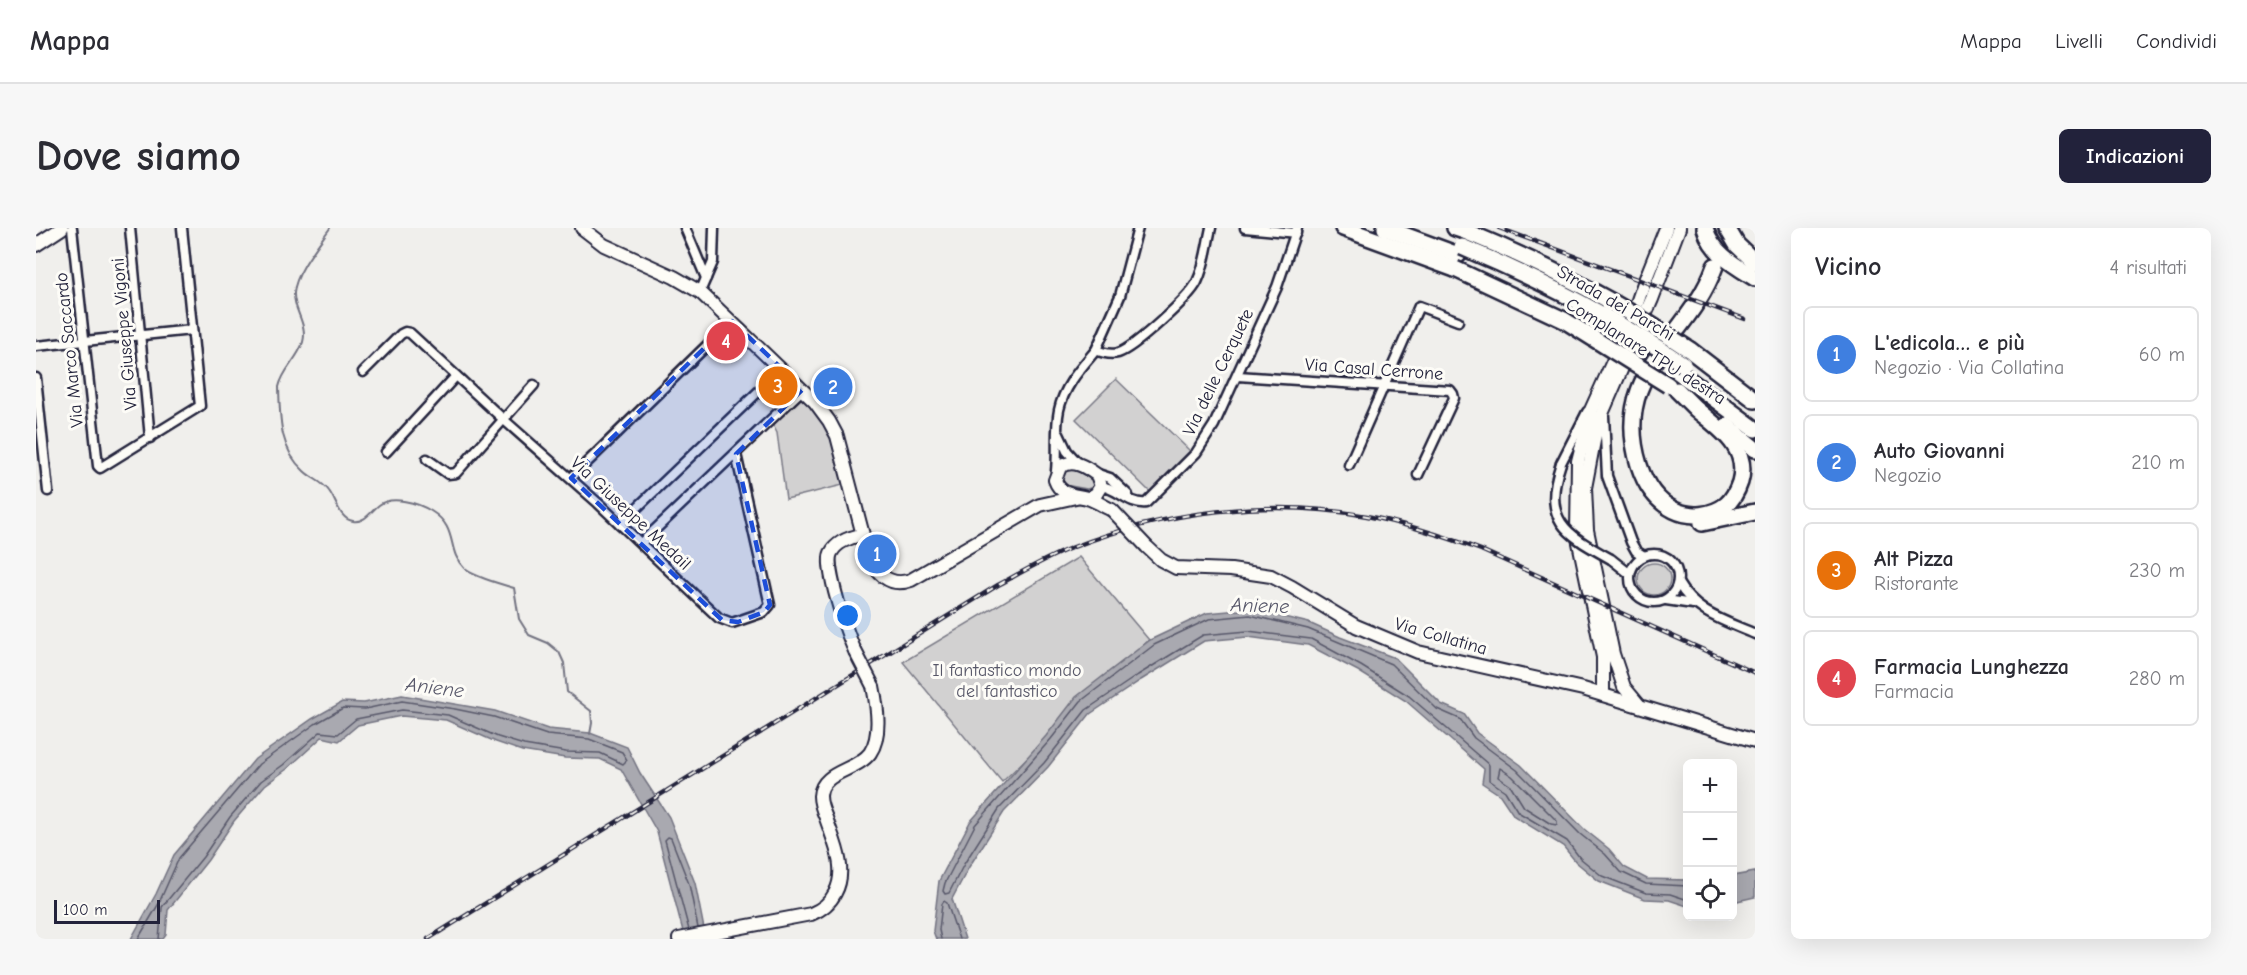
<!DOCTYPE html>
<html lang="it">
<head>
<meta charset="utf-8">
<style>
  :root { --surface:#fff; --page:#f7f7f7; --text:#2b2b33; --muted:#7c7c81; --line:#e1e1e2; --accent:#22223b }
  body { margin:0; font-family:"Comic Neue",sans-serif; background:var(--page); color:var(--text) }
  .controls { position:absolute; right:18px; bottom:18px; display:grid; overflow:hidden; border-radius:9px; box-shadow:0 6px 24px #0002 }
  .controls button { width:54px; height:54px; display:grid; place-items:center; padding:0; border:0; border-bottom:2px solid var(--line); background:var(--surface); color:var(--text); font:30px sans-serif }
  .scale { position:absolute; left:18px; bottom:15px; width:106px; box-sizing:border-box; padding-left:6px; border:3px solid #22223b; border-top:0; font-size:16px; line-height:21px; white-space:nowrap; color:#22223b; -webkit-text-stroke:4px #fdfcf7; paint-order:stroke }
  .you { position:absolute; left:812px; top:388px; width:21px; height:21px; margin:-15px; border:4px solid #fff; border-radius:50%; background:#1a73e8; box-shadow:0 0 0 9px #1a73e833 }
  .badge { display:grid; place-items:center; width:39px; height:39px; border-radius:50%; background:var(--accent); color:#fff; font-size:20px; font-weight:700 }
  .pin { position:absolute; translate:-50% -50%; border:3px solid #fff; box-shadow:0 2px 6px #0006 }
  .list { margin:0; padding:0; list-style:none }
  h2 { display:flex; justify-content:space-between; align-items:center; height:78px; margin:0; padding:0 24px; font-size:26px }
  h2 small { font-size:20px; font-weight:400; color:var(--muted) }
  .list li { display:grid; grid-template-columns:39px 1fr auto; gap:18px; align-items:center; box-sizing:border-box; height:96px; margin:0 12px 12px; padding:0 12px; border:2px solid var(--line); border-radius:9px }
  .list b { display:block; font-size:22px; white-space:nowrap }
  .list p { margin:0; font-size:20px; white-space:nowrap; color:var(--muted) }
  .list em { font-size:20px; font-style:normal; color:var(--muted) }
  .icon { flex:none; width:33px; height:33px; fill:none; stroke:currentColor; stroke-width:2; stroke-linecap:round; stroke-linejoin:round }
  .map { position:relative; flex:none; width:1719px; height:711px; overflow:hidden; border-radius:9px }
  header { display:flex; align-items:center; gap:36px; box-sizing:border-box; height:84px; padding:0 30px; background:var(--surface); border-bottom:2px solid var(--line) }
  header strong { font-size:28px }
  nav { display:flex; gap:33px; margin-inline-start:auto; font-size:21px }
  .intro { display:flex; align-items:center; justify-content:space-between; box-sizing:border-box; height:144px; padding:0 36px }
  h1 { margin:0; font-size:42px }
  .button { padding:15px 27px; border-radius:9px; background:var(--accent); color:#fff; font-size:21px; font-weight:700 }
  main { display:flex; gap:36px; padding:0 36px }
  aside { flex:1; background:var(--surface); border-radius:9px; box-shadow:0 6px 24px #0002 }
  .map>svg:first-child { display:block }
</style>
</head>
<body>
<header>
<strong>Mappa</strong>
<nav><a>Mappa</a><a>Livelli</a><a>Condividi</a></nav>
</header>
<div class="intro"><h1>Dove siamo</h1><a class="button">Indicazioni</a></div>
<main>
<div class="map">
<svg width="1719" height="711" viewBox="0 0 1719 711">
  <rect width="100%" height="100%" fill="#f0efec"/>
  <filter id="ink" filterUnits="userSpaceOnUse"><feTurbulence type="fractalNoise" baseFrequency=".0167" numOctaves="2"/><feDisplacementMap in="SourceGraphic" scale="12" xChannelSelector="R" yChannelSelector="G"/><feConvolveMatrix kernelMatrix="1 2 1 2 8 2 1 2 1" color-interpolation-filters="sRGB"/></filter>
  <g filter="url(#ink)">
    <g fill="#d2d1d1" stroke="#7a7a86" stroke-width="1.5">
      <polygon points="1080,151 1154,223 1114,264 1040,191"/>
      <polygon points="767,165 798,207 811,256 750,271 741,205 736,195"/>
      <path d="M1030,241c10,0 23,4 28,14l-1,4 -6,2 -22,-4 -4,-10z"/>
      <polygon points="1043,329 1113,412 966,554 867,434"/>
      <circle cx="1618" cy="351" r="16"/>
    </g>
    <g fill="#a9a9b0" stroke="#737381" stroke-width="1.5">
      <polygon points="1215,381 1273,395 1304,409 1359,430 1405,476 1428,486 1441,505 1485,537 1548,601 1573,621 1588,639 1611,651 1651,652 1651,678 1633,672 1609,671 1563,653 1540,634 1527,618 1478,588 1464,567 1446,555 1448,541 1370,473 1322,443 1272,417 1212,409 1168,413 1105,452 1054,486 1012,539 968,584 933,639 916,671 929,711 900,711 897,703 903,653 934,594 1010,508 1040,469 1114,412 1171,385"/>
      <polygon points="366,467 459,483 512,501 554,505 591,519 604,545 633,589 659,655 670,711 649,711 621,604 585,541 564,531 529,530 486,523 460,514 410,492 365,488 322,497 303,513 286,509 251,541 229,557 198,593 172,632 132,682 130,707 127,711 95,711 120,666 138,627 219,531 276,491 306,474 328,475"/>
      <polygon points="1719,644 1719,669 1697,674 1697,648"/>
    </g>
    <g fill="none" stroke-linecap="round" stroke-linejoin="round">
      <g stroke="#58586a" stroke-width="1.5">
        <polygon points="1464,540 1476,548 1521,593 1521,597 1515,596 1488,579 1475,558 1462,549"/>
        <polyline points="1652,658 1610,656 1585,644 1569,626 1544,606 1481,542 1438,510 1424,491 1401,481 1355,436 1272,401 1214,387 1173,391 1118,417 1045,473 1015,511 939,597 909,655 907,663 909,666 913,665 928,636 963,581 1008,535 1050,482 1102,447 1167,407 1212,403 1275,411 1325,438 1373,468 1453,537 1453,552 1469,563 1482,584 1531,613 1544,630 1566,648 1610,665 1634,666 1652,672"/>
        <polyline points="653,702 629,612 632,609 635,610 653,656 662,700"/>
        <polyline points="102,711 122,677 143,630 223,536 279,496 307,480 329,481 366,473 419,481 458,489 511,507 553,511 586,524 591,532 587,536 564,525 530,524 488,517 462,509 412,487 366,482 320,491 302,506 284,504 247,537 225,553 194,589 167,629 126,679 123,711"/>
        <polyline points="905,711 903,702 906,676 908,673 911,675 923,711"/>
      </g>
      <path stroke="#737381" stroke-width="2" d="M294,0c-11,16 -35,45 -36,65 -1,17 14,31 9,49 -5,17 -20,27 -24,45 1,30 0,62 25,84 8,8 18,10 25,20 7,9 11,29 24,30 12,2 18,-10 26,-16 13,-10 39,-2 52,6 28,17 15,39 33,57 9,9 37,16 50,20l5,31 10,16 19,8 11,9 5,11 3,29 24,19 1,12 -2,11"/>
      <polyline stroke="#c7c6c9" stroke-width="15" stroke-dasharray="15 8" stroke-linecap="butt" points="1680,35 1689,0"/>
      <defs>
        <g id="street">
          <polyline points="36,0 62,238 64,240 164,178 146,0"/>
          <polyline points="94,0 114,210"/>
          <polyline points="649,0 670,50"/>
          <polyline points="1209,0 1260,5"/>
          <polyline points="664,64 677,34 678,0"/>
          <polyline points="0,118 156,102"/>
          <polyline points="1060,122 1084,68 1102,0"/>
          <polyline points="327,144 365,106 369,104 374,105 467,191 562,275 683,390 696,395 728,384 734,377 700,226"/>
          <polyline points="1202,148 1414,162 1417,166 1418,170 1382,247"/>
          <polyline points="0,150 12,263"/>
          <polyline points="1568,188 1571,248 1595,314 1600,323 1608,328"/>
          <polyline points="1023,206 1031,223 1043,236"/>
          <polyline points="350,224 420,148"/>
          <polyline points="391,231 412,246 420,245 498,157"/>
          <polyline points="1525,235 1551,184"/>
          <polyline points="1313,237 1383,78 1422,93"/>
          <path d="M1020,243c2,-20 -1,-42 3,-61 5,-24 22,-42 37,-60 7,3 15,5 22,3 16,-5 72,-56 79,-71 8,-16 10,-37 14,-54"/>
          <polyline points="1056,244 1074,250 1092,267"/>
          <polyline points="535,250 696,93"/>
          <path d="M1065,258c16,2 28,19 45,17l50,-50 18,-28 63,-138 20,-59"/>
          <polyline points="584,296 746,141"/>
          <polyline points="605,315 767,161"/>
          <circle cx="1618" cy="350" r="24"/>
          <polyline points="1575,331 1594,346"/>
          <path d="M1642,355c17,30 47,38 77,51"/>
          <polyline points="1630,372 1657,376"/>
        </g>
        <g id="secondary">
          <path d="M546,0l22,17 70,32 26,15 115,110 14,19 8,15 31,118c8,19 21,34 43,26l129,-75 36,-8"/>
          <polyline points="0,17 26,0"/>
          <path d="M1053,270l7,-4 5,-8 -4,-11c-11,-8 -24,-17 -37,-8l-5,13c6,17 21,14 35,19 8,3 15,8 22,11"/>
          <polyline points="1111,319 1125,332 1140,340 1195,342 1235,348 1256,359 1320,398 1382,424 1547,461 1719,513"/>
          <path d="M819,423c-7,-15 -31,-84 -24,-98 6,-12 20,-16 31,-18"/>
          <polyline points="1567,467 1567,429 1541,305 1542,233 1555,182 1593,98 1608,55 1630,0"/>
          <polyline points="1603,477 1588,459 1577,426 1551,302 1549,260 1561,197 1616,71 1643,0"/>
          <path d="M643,711l132,-25c10,-4 19,-11 24,-21 13,-24 -1,-51 -9,-75 -3,-7 -6,-14 -6,-22 1,-25 37,-25 50,-43 12,-18 7,-47 3,-67"/>
        </g>
        <g id="highway">
          <polyline points="1307,0 1419,41"/>
          <polyline points="1349,0 1422,27"/>
          <polyline points="1419,0 1431,4"/>
          <path d="M1669,0c7,25 29,37 50,50"/>
          <polyline points="1691,0 1701,17 1719,34"/>
          <polyline points="1654,122 1719,172"/>
          <polyline points="1641,143 1719,201"/>
          <path d="M1641,162c6,6 13,13 19,19 22,19 54,38 44,73 -3,9 -7,17 -14,23 -14,11 -36,13 -52,5 -18,-9 -29,-26 -35,-45 -29,-94 50,-125 76,-199"/>
          <polyline points="1691,198 1719,221"/>
          <polyline points="1666,295 1719,284"/>
        </g>
      </defs>
      <use href="#street" stroke="#22223b" stroke-width="13"/>
      <use href="#secondary" stroke="#22223b" stroke-width="16"/>
      <use href="#highway" stroke="#22223b" stroke-width="20"/>
      <use href="#street" stroke="#fdfcf7" stroke-width="8"/>
      <use href="#secondary" stroke="#fdfcf7" stroke-width="12"/>
      <use href="#highway" stroke="#fdfcf7" stroke-width="15"/>
      <defs>
        <g id="rail">
          <polyline points="1463,0 1709,91"/>
          <path d="M392,711l570,-354c24,-13 48,-27 73,-37 93,-37 198,-50 296,-32 39,8 77,20 114,34l274,123"/>
        </g>
      </defs>
      <use href="#rail" stroke="#22223b" stroke-width="4.5"/>
      <use href="#rail" stroke="#fdfcf7" stroke-width="2" stroke-dasharray="7" stroke-linecap="butt"/>
      <defs>
        <path id="street-bridge" d="M1525,235c-19,57 3,70 50,96"/>
        <g id="secondary-bridge">
          <polyline points="1076,282 1111,319"/>
          <polyline points="819,423 837,458"/>
        </g>
        <g id="highway-bridge">
          <path d="M1431,4c78,32 153,71 223,118"/>
          <path d="M1426,19c77,32 151,70 221,117"/>
          <polyline points="1419,41 1528,92 1632,157"/>
        </g>
      </defs>
      <use href="#street-bridge" stroke="#22223b" stroke-width="13" stroke-linecap="butt"/>
      <use href="#secondary-bridge" stroke="#22223b" stroke-width="16" stroke-linecap="butt"/>
      <use href="#highway-bridge" stroke="#22223b" stroke-width="20" stroke-linecap="butt"/>
      <use href="#street-bridge" stroke="#fdfcf7" stroke-width="8"/>
      <use href="#secondary-bridge" stroke="#fdfcf7" stroke-width="12"/>
      <use href="#highway-bridge" stroke="#fdfcf7" stroke-width="15"/>
    </g>
  </g>
  <path fill="#1d4ed8" fill-opacity="0.2" stroke="#1d4ed8" stroke-width="4.5" stroke-dasharray="12 8" stroke-linejoin="round" d="M696,93l71,68 -67,65 34,151 -6,7 -26,10 -16,-2 -151,-142z"/>
  <g text-anchor="middle" stroke-width="6" stroke-linejoin="round" paint-order="stroke">
    <g font-size="18" fill="#22223b" stroke="#fdfcf7">
      <text transform="translate(1580 75) rotate(30)" y="6">Strada dei Parchi</text>
      <text transform="translate(88 106) rotate(-95)" y="6">Via Giuseppe Vigoni</text>
      <text transform="translate(33 122) rotate(-96)" y="6">Via Marco Saccardo</text>
      <text transform="translate(1610 123) rotate(32)" y="6">Complanare TPU destra</text>
      <text transform="translate(1338 141) rotate(4)" y="6">Via Casal Cerrone</text>
      <text transform="translate(1182 144) rotate(-64)" y="6">Via delle Cerquete</text>
      <text transform="translate(595 285) rotate(43)" y="6">Via Giuseppe Medail</text>
      <text transform="translate(1405 408) rotate(16)" y="6">Via Collatina</text>
    </g>
    <g font-size="18" fill="#575768" stroke="#fdfcf7">
      <text x="971" y="448">Il fantastico mondo<tspan x="971" dy="21">del fantastico</tspan></text>
    </g>
    <g font-size="20" font-style="italic" fill="#58586a" stroke="#fdfcf7">
      <text transform="translate(1224 377) rotate(2)" y="7">Aniene</text>
      <text transform="translate(399 459) rotate(7)" y="7">Aniene</text>
    </g>
  </g>
</svg>
<div class="controls">
<button>+</button>
<button>−</button>
<button><svg class="icon" aria-label="locate" viewBox="0 0 24 24"><circle cx="12" cy="12" r="6"/><path d="M12 2v4M12 18v4M2 12h4M18 12h4"/></svg></button>
</div>
<div class="scale">100 m</div>
<div class="you"></div>
<div class="pin badge" style="left:841px;top:326px;background:#3f7fe0">1</div>
<div class="pin badge" style="left:797px;top:159px;background:#3f7fe0">2</div>
<div class="pin badge" style="left:742px;top:158px;background:#e8710a">3</div>
<div class="pin badge" style="left:690px;top:113px;background:#e0444e">4</div>
</div>
<aside>
<h2>Vicino<small>4 risultati</small></h2>
<ul class="list">
<li><span class="badge" style="background:#3f7fe0">1</span><div><b>L'edicola… e più</b><p>Negozio · Via Collatina</p></div><em>60 m</em></li>
<li><span class="badge" style="background:#3f7fe0">2</span><div><b>Auto Giovanni</b><p>Negozio</p></div><em>210 m</em></li>
<li><span class="badge" style="background:#e8710a">3</span><div><b>Alt Pizza</b><p>Ristorante</p></div><em>230 m</em></li>
<li><span class="badge" style="background:#e0444e">4</span><div><b>Farmacia Lunghezza</b><p>Farmacia</p></div><em>280 m</em></li>
</ul>
</aside>
</main>
</body>
</html>
